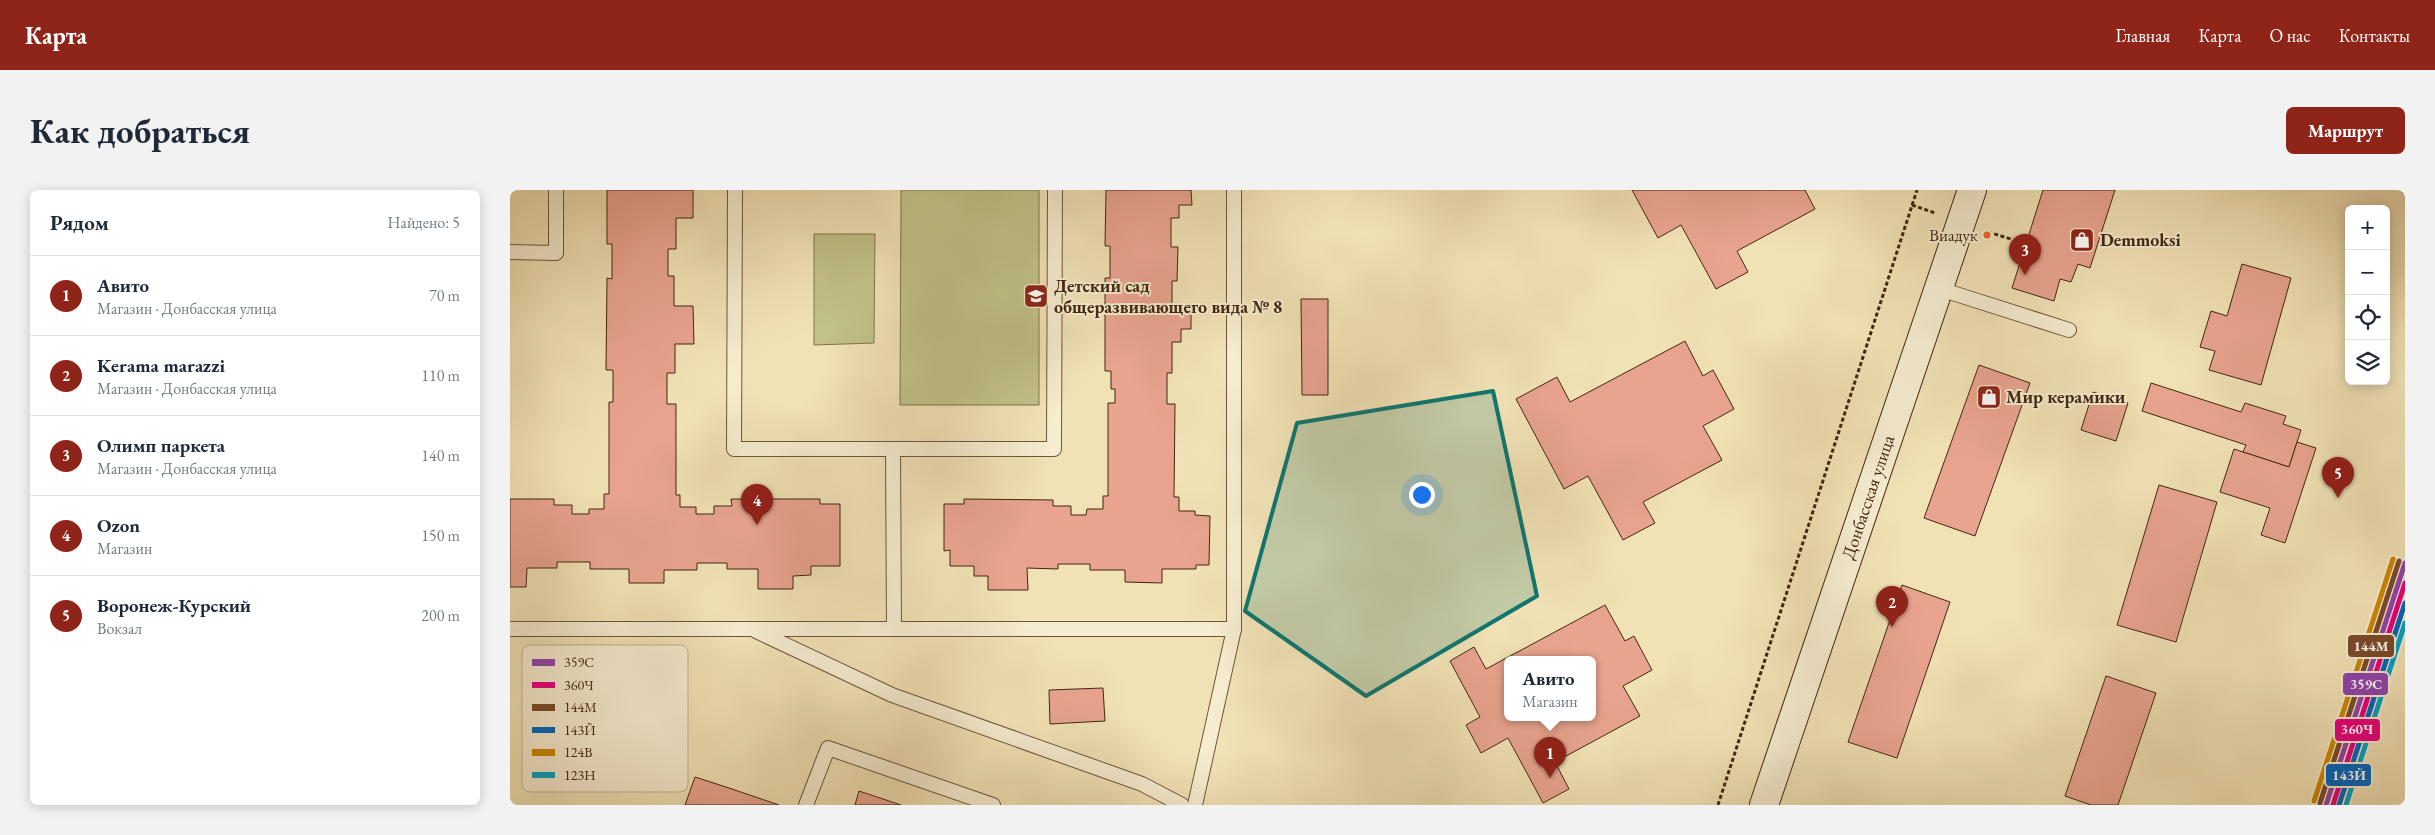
<!DOCTYPE html>
<html lang="ru">
<head>
<meta charset="utf-8">
<style>
  :root { --surface:#fff; --page:#f2f2f3; --text:#1f2937; --muted:#747a83; --line:#e0e1e3; --accent:#8f2418 }
  body { margin:0; font-family:"EB Garamond",serif; background:var(--page); color:var(--text) }
  .controls { position:absolute; right:15px; top:15px; display:grid; overflow:hidden; border-radius:8px; box-shadow:0 2px 12px #0003 }
  .controls button { width:45px; height:45px; display:grid; place-items:center; padding:0; border:0; border-bottom:1px solid var(--line); background:var(--surface); color:var(--text); font:25px sans-serif }
  .you { position:absolute; left:911px; top:304px; width:18px; height:18px; margin:-12px; border:4px solid #fff; border-radius:50%; background:#1a73e8; box-shadow:0 0 0 8px #1a73e833 }
  .badge { display:grid; place-items:center; width:32px; height:32px; border-radius:50%; background:var(--accent); color:#fff; font-size:16px; font-weight:700 }
  .pin { position:absolute; translate:-50% -41px; filter:drop-shadow(0 1px 2px #0008) }
  .pin::after { content:''; position:absolute; top:26px; width:18px; height:15px; background:inherit; clip-path:polygon(0 0,100% 0,50% 100%) }
  .popup { position:absolute; left:994px; top:466px; width:92px; height:65px; box-sizing:border-box; display:grid; place-content:center; border-radius:8px; background:var(--surface); filter:drop-shadow(0 1px 4px #0005); font-size:16px; white-space:nowrap; color:var(--muted) }
  .popup b { font-size:19px; color:var(--text) }
  .popup::after { content:''; position:absolute; left:50%; top:100%; margin-left:-10px; border:10px solid transparent; border-top-color:var(--surface) }
  .list { margin:0; padding:0; list-style:none }
  h2 { display:flex; justify-content:space-between; align-items:center; height:65px; margin:0; padding:0 20px; font-size:21px }
  h2 small { font-size:16px; font-weight:400; color:var(--muted) }
  .list li { display:grid; grid-template-columns:32px 1fr auto; gap:15px; align-items:center; box-sizing:border-box; height:80px; padding:0 20px; border-top:1px solid var(--line) }
  .list b { display:block; font-size:19px; white-space:nowrap }
  .list p { margin:0; font-size:16px; white-space:nowrap; color:var(--muted) }
  .list em { font-size:16px; font-style:normal; color:var(--muted) }
  .icon { flex:none; width:28px; height:28px; fill:none; stroke:currentColor; stroke-width:2; stroke-linecap:round; stroke-linejoin:round }
  .map { position:relative; flex:none; width:1895px; height:615px; overflow:hidden; border-radius:8px }
  header { display:flex; align-items:center; gap:30px; box-sizing:border-box; height:70px; padding:0 25px; background:var(--accent); color:#fff }
  header strong { font-size:24px }
  nav { display:flex; gap:28px; margin-inline-start:auto; font-size:18px }
  .intro { display:flex; align-items:center; justify-content:space-between; box-sizing:border-box; height:120px; padding:0 30px }
  h1 { margin:0; font-size:35px }
  .button { padding:12px 22px; border-radius:8px; background:var(--accent); color:#fff; font-size:18px; font-weight:700 }
  main { display:flex; gap:30px; padding:0 30px }
  aside { flex:1; background:var(--surface); border-radius:8px; box-shadow:0 2px 12px #0003 }
  .map>svg:first-child { display:block }
</style>
</head>
<body>
<header>
<strong>Карта</strong>
<nav><a>Главная</a><a>Карта</a><a>О нас</a><a>Контакты</a></nav>
</header>
<div class="intro"><h1>Как добраться</h1><a class="button">Маршрут</a></div>
<main>
<aside>
<h2>Рядом<small>Найдено: 5</small></h2>
<ul class="list">
<li><span class="badge">1</span><div><b>Авито</b><p>Магазин · Донбасская улица</p></div><em>70 m</em></li>
<li><span class="badge">2</span><div><b>Kerama marazzi</b><p>Магазин · Донбасская улица</p></div><em>110 m</em></li>
<li><span class="badge">3</span><div><b>Олимп паркета</b><p>Магазин · Донбасская улица</p></div><em>140 m</em></li>
<li><span class="badge">4</span><div><b>Ozon</b><p>Магазин</p></div><em>150 m</em></li>
<li><span class="badge">5</span><div><b>Воронеж-Курский</b><p>Вокзал</p></div><em>200 m</em></li>
</ul>
</aside>
<div class="map">
<svg width="1895" height="615" viewBox="0 0 1895 615">
  <rect width="100%" height="100%" fill="#f1e2b6"/>
  <filter id="stains"><feTurbulence type="fractalNoise" baseFrequency=".004" numOctaves="4"/><feColorMatrix values="0 0 0 0 .2 0 0 0 0 .09 0 0 0 0 .02 0 0 0 .5 -.17"/></filter>
  <radialGradient id="worn" r=".72"><stop offset=".6" stop-color="#630" stop-opacity="0"/><stop offset="1" stop-color="#630" stop-opacity=".3"/></radialGradient>
  <g fill="#c1c189" stroke="#81744c">
    <polygon points="391,0 529,0 529,215 390,215"/>
    <polygon points="304,44 365,44 364,153 304,155"/>
  </g>
  <g fill="#e9a48f" stroke="#412710" fill-rule="evenodd">
    <polygon points="97,0 183,0 183,28 166,28 166,59 158,59 158,86 164,86 164,116 183,116 184,154 165,154 165,183 157,183 157,214 166,214 166,305 170,305 170,317 186,317 186,324 204,324 204,316 222,316 221,309 310,309 310,314 330,314 330,376 301,376 301,385 283,386 283,399 248,399 248,379 217,379 217,373 187,373 187,380 154,380 154,393 119,393 119,379 80,379 80,372 47,372 47,378 17,378 16,397 0,397 0,309 44,309 44,315 62,315 62,324 79,324 79,319 94,319 94,304 99,304 99,212 103,212 103,180 96,180 97,88 102,89 102,54 97,54"/>
    <polygon points="596,0 681,0 682,15 669,15 669,28 661,28 661,57 668,57 667,91 662,91 662,120 681,120 681,139 671,139 671,152 662,152 662,183 657,183 657,214 665,214 664,307 669,307 669,321 685,321 685,325 700,326 699,375 686,375 686,379 652,379 652,393 615,392 615,380 580,380 580,374 548,374 548,379 517,378 518,400 478,400 478,386 464,386 464,376 440,376 440,360 434,361 434,314 454,314 454,309 543,310 543,316 561,316 561,325 576,325 577,319 593,319 593,306 598,306 598,213 605,213 605,199 601,199 601,181 595,181 595,88 600,88 600,56 595,56"/>
    <polygon points="1122,0 1295,0 1305,19 1227,61 1238,82 1206,99 1171,35 1148,48"/>
    <polygon points="1533,0 1605,0 1580,78 1568,74 1561,92 1550,89 1544,111 1502,98"/>
    <polygon points="1732,74 1781,88 1751,195 1699,180 1705,161 1690,157 1701,121 1717,126"/>
    <polygon points="791,109 818,109 818,205 792,205"/>
    <polygon points="1175,151 1193,186 1203,180 1224,219 1193,236 1212,270 1133,312 1145,333 1113,350 1078,286 1054,299 1006,209 1047,187 1060,212"/>
    <polygon points="1469,175 1520,193 1465,346 1414,328"/>
    <polygon points="1641,193 1731,222 1735,213 1776,226 1773,234 1791,240 1779,277 1733,262 1736,255 1632,221"/>
    <polygon points="1583,202 1618,213 1606,251 1571,240"/>
    <polygon points="1787,252 1806,258 1775,353 1751,345 1760,318 1710,302 1724,259 1779,277"/>
    <polygon points="1649,295 1707,312 1666,452 1607,435"/>
    <polygon points="1392,395 1440,412 1387,568 1338,552"/>
    <path d="M1095,415l20,36 9,-5 18,34 -29,16 17,30 -85,46 14,27 -26,14 -35,-65 -27,15 -15,-28 14,-8 -30,-56 24,-14 12,22zM998,469h84v58h-84z"/>
    <polygon points="1596,486 1646,503 1608,615 1581,615 1555,606"/>
    <polygon points="593,498 595,531 540,534 539,500"/>
    <polygon points="185,587 216,597 269,615 175,615"/>
    <polygon points="349,601 391,615 345,615"/>
  </g>
  <g fill="none" stroke-linecap="round" stroke-linejoin="round">
    <defs>
      <g id="lane">
        <polyline points="225,0 224,259 544,259 545,0"/>
        <polyline points="0,62 46,63 46,0"/>
        <polyline points="1430,99 1559,140"/>
        <polyline points="383,259 384,439"/>
        <polyline points="0,439 724,439"/>
        <polyline points="246,441 382,505 632,594 672,615"/>
        <polyline points="296,615 318,558 483,615"/>
        <polyline points="685,615 724,439 724,0"/>
      </g>
      <g id="secondary">
        <path id="s1" d="M1254,615l208,-615"/>
      </g>
    </defs>
    <use href="#lane" stroke="#6d563a" stroke-width="16"/>
    <use href="#secondary" stroke="#412710" stroke-width="30"/>
    <g stroke="#412710" stroke-width="3" stroke-dasharray="4 2.5" stroke-linecap="butt">
      <polyline points="1402,15 1425,23"/>
      <polyline points="1478,42 1501,49"/>
      <polyline points="1208,615 1407,0"/>
    </g>
    <use href="#lane" stroke="#f6ecd0" stroke-width="14"/>
    <use href="#secondary" stroke="#f6ecd0" stroke-width="28"/>
    <defs>
      <polyline id="rail-1" points="1816,615 1895,373"/>
      <polyline id="rail-2" points="1823,615 1895,393"/>
      <polyline id="rail-3" points="1810,613 1889,371"/>
      <polyline id="rail-4" points="1829,615 1895,413"/>
      <polyline id="rail-5" points="1804,611 1883,369"/>
      <polyline id="rail-6" points="1836,615 1895,433"/>
    </defs>
    <use href="#rail-1" stroke="#f6ecd0" stroke-width="9"/>
    <use href="#rail-2" stroke="#f6ecd0" stroke-width="9"/>
    <use href="#rail-3" stroke="#f6ecd0" stroke-width="9"/>
    <use href="#rail-4" stroke="#f6ecd0" stroke-width="9"/>
    <use href="#rail-5" stroke="#f6ecd0" stroke-width="9"/>
    <use href="#rail-6" stroke="#f6ecd0" stroke-width="9"/>
    <use href="#rail-1" stroke="#8e44ad" stroke-width="5"/>
    <use href="#rail-2" stroke="#e5007d" stroke-width="5"/>
    <use href="#rail-3" stroke="#7a4b2a" stroke-width="5"/>
    <use href="#rail-4" stroke="#0065bd" stroke-width="5"/>
    <use href="#rail-5" stroke="#ca8604" stroke-width="5"/>
    <use href="#rail-6" stroke="#03a2c4" stroke-width="5"/>
  </g>
  <path fill="#0f766e" fill-opacity="0.2" stroke="#0f766e" stroke-width="4" stroke-linejoin="round" d="M983,201l44,205 -171,100 -121,-85 52,-188z"/>
  <defs>
    <symbol id="shop-square" viewBox="-11 -11 22 22"><rect x="-9" y="-9" width="18" height="18" rx="4" fill="#8f2418" stroke="#f6ecd0"/><path d="M-5-2.5h2.3a2.7 3.5 0 0 1 5.4 0H5L5.5 6h-11ZM-1.5-2.5h3a1.5 2.3 0 0 0-3 0Z" fill="#fff"/></symbol>
    <symbol id="school-square" viewBox="-11 -11 22 22"><rect x="-9" y="-9" width="18" height="18" rx="4" fill="#8f2418" stroke="#f6ecd0"/><path d="M0-5L7-2L0 1L-7-2ZM-4 1L0 2.5L4 1V4Q0 6-4 4Z" fill="#fff"/></symbol>
  </defs>
  <g fill-rule="evenodd">
    <use href="#shop-square" x="1558" y="36" width="28" height="28"/>
    <use href="#school-square" x="512" y="92" width="28" height="28"/>
    <use href="#shop-square" x="1465" y="193" width="28" height="28"/>
  </g>
  <circle fill="#f26522" stroke="#f6ecd0" stroke-width="2" cx="1477" cy="45" r="4.5"/>
  <g text-anchor="middle" stroke-width="4" stroke-linejoin="round" paint-order="stroke">
    <g font-size="17" fill="#412710" stroke="#f6ecd0" text-anchor="end">
      <text x="1468" y="51">Виадук</text>
    </g>
    <g font-size="18" font-weight="bold" fill="#412710" stroke="#f6ecd0" text-anchor="start">
      <text x="1590" y="56">Demmoksi</text>
      <text x="544" y="102">Детский сад<tspan x="544" dy="21">общеразвивающего вида № 8</tspan></text>
      <text x="1496" y="213">Мир керамики</text>
    </g>
    <g font-size="18" fill="#412710" stroke="#f6ecd0">
      <text dy="6" stroke="none"><textPath href="#s1" startOffset="325">Донбасская улица</textPath></text>
    </g>
  </g>
  <rect x="12" y="455" width="166" height="147" rx="8" fill="#f6ecd0" stroke="#c0b196" stroke-width="1"/>
  <rect x="22" y="469" width="23" height="7" fill="#8e44ad"/>
  <rect x="22" y="492" width="23" height="6" fill="#e5007d"/>
  <rect x="22" y="514" width="23" height="7" fill="#7a4b2a"/>
  <rect x="22" y="537" width="23" height="6" fill="#0065bd"/>
  <rect x="22" y="559" width="23" height="7" fill="#ca8604"/>
  <rect x="22" y="582" width="23" height="6" fill="#03a2c4"/>
  <g font-size="14" fill="#412710">
    <text x="54" y="477">359С</text>
    <text x="54" y="500">360Ч</text>
    <text x="54" y="522">144М</text>
    <text x="54" y="545">143Й</text>
    <text x="54" y="567">124В</text>
    <text x="54" y="590">123Н</text>
  </g>
  <g stroke="#f6ecd0" stroke-width="2">
    <rect x="1837" y="444" width="48" height="24" rx="5" fill="#7a4b2a"/>
    <rect x="1832" y="482" width="47" height="24" rx="5" fill="#8e44ad"/>
    <rect x="1824" y="528" width="47" height="24" rx="5" fill="#e5007d"/>
    <rect x="1815" y="573" width="47" height="24" rx="5" fill="#0065bd"/>
  </g>
  <g font-size="14" text-anchor="middle" font-weight="bold" fill="#fff">
    <text x="1861" y="461">144М</text>
    <text x="1856" y="499">359С</text>
    <text x="1847" y="544">360Ч</text>
    <text x="1839" y="590">143Й</text>
  </g>
  <rect width="100%" height="100%" filter="url(#stains)"/>
  <rect width="100%" height="100%" fill="url(#worn)"/>
</svg>
<div class="controls">
<button>+</button>
<button>−</button>
<button><svg class="icon" aria-label="locate" viewBox="0 0 24 24"><circle cx="12" cy="12" r="6"/><path d="M12 2v4M12 18v4M2 12h4M18 12h4"/></svg></button>
<button><svg class="icon" aria-label="layers" viewBox="0 0 24 24"><path d="M12 4l9 5-9 5-9-5zM3 14l9 5 9-5"/></svg></button>
</div>
<div class="you"></div>
<div class="pin badge" style="left:1040px;top:588px">1</div>
<div class="popup"><b>Авито</b>Магазин</div>
<div class="pin badge" style="left:1382px;top:437px">2</div>
<div class="pin badge" style="left:1515px;top:85px">3</div>
<div class="pin badge" style="left:247px;top:335px">4</div>
<div class="pin badge" style="left:1828px;top:308px">5</div>
</div>
</main>
</body>
</html>
